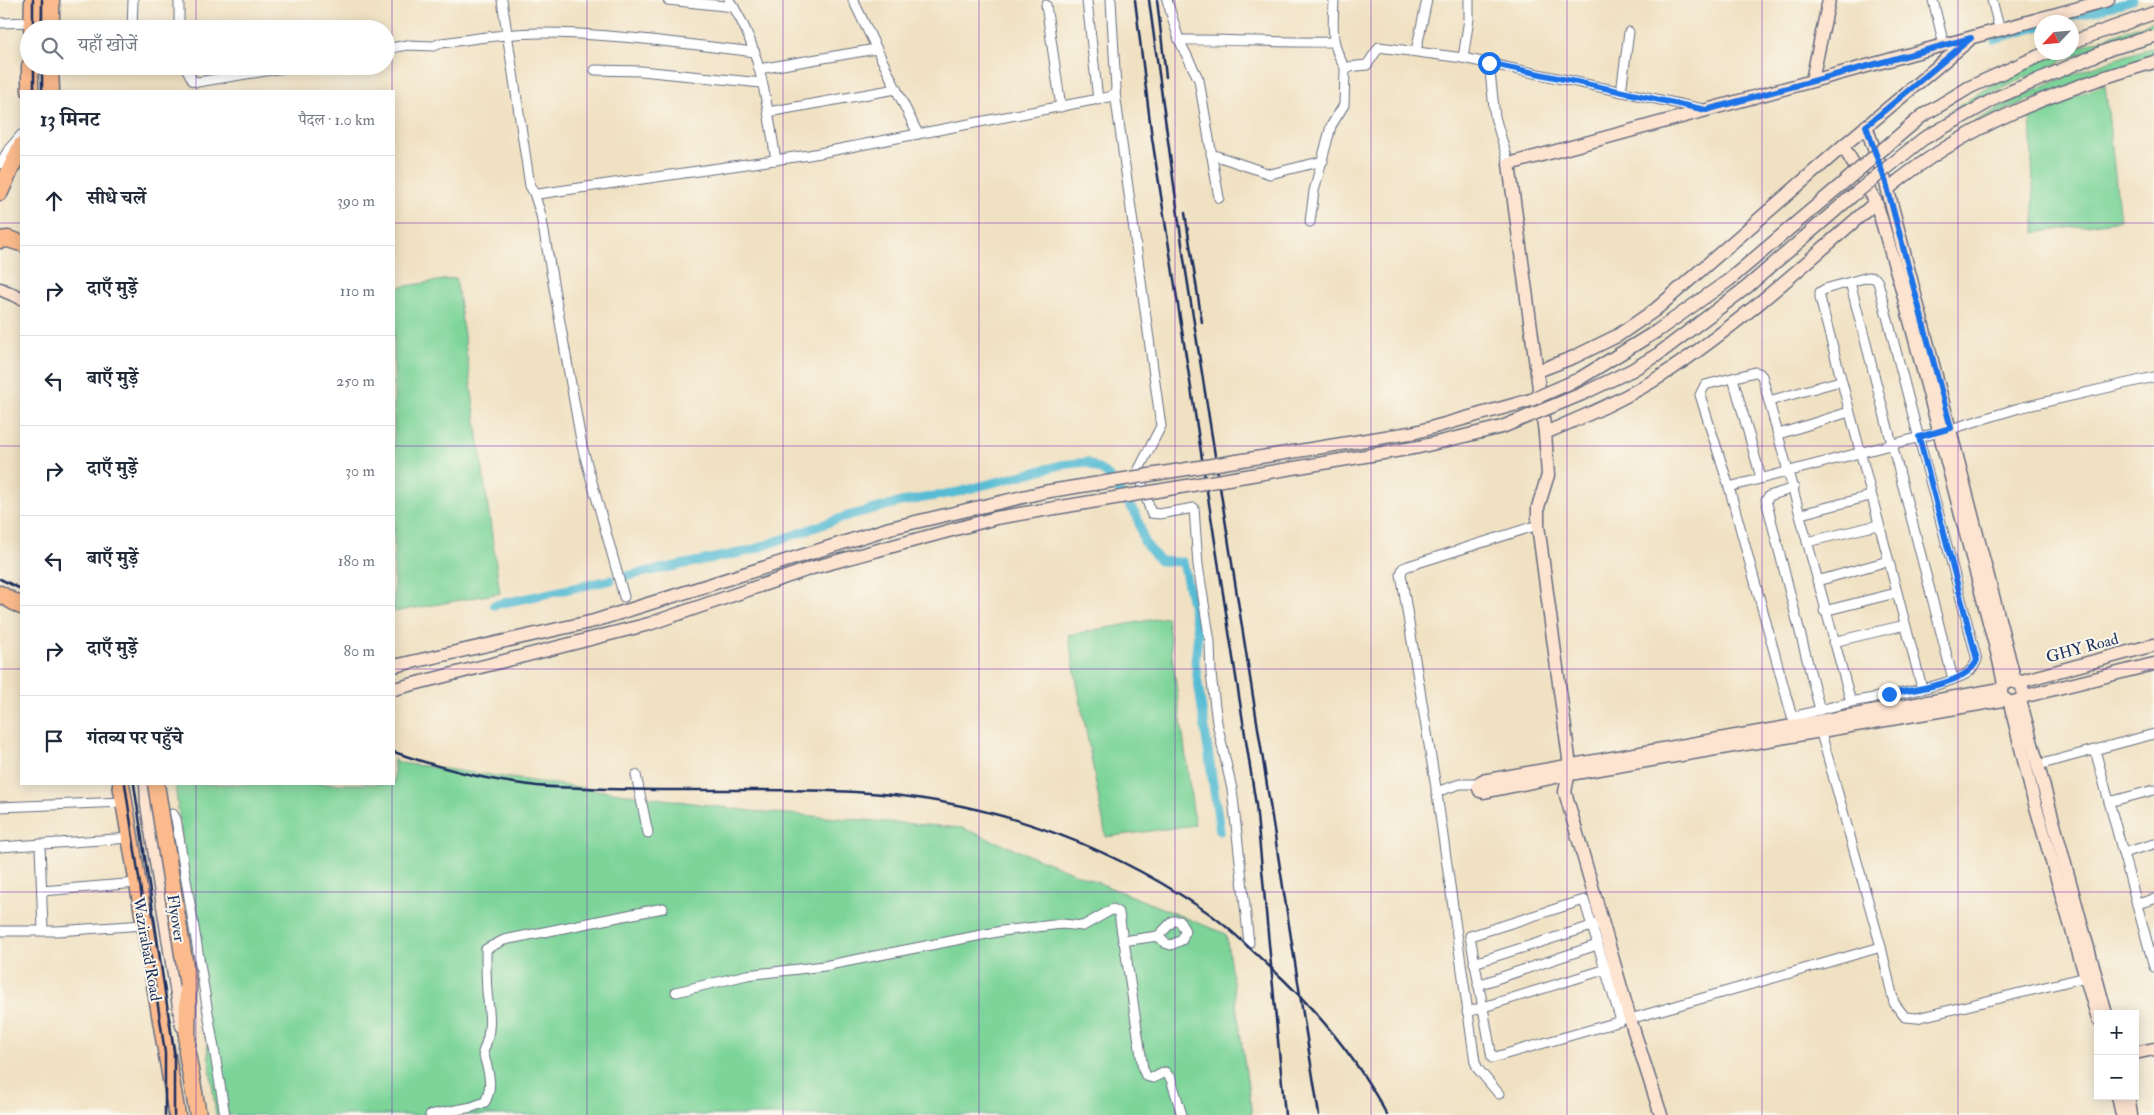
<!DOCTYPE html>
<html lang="hi">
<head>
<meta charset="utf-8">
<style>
  :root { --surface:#fff; --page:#f6f6f7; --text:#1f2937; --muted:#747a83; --line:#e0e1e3 }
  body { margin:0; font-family:"IM FELL Double Pica","Noto Serif Devanagari",serif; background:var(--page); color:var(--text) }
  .controls { position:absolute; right:15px; bottom:15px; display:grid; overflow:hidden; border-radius:0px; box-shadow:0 2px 12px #0003 }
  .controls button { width:45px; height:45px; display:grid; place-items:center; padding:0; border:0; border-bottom:1px solid var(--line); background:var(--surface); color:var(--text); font:25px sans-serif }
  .compass { position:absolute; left:2034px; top:15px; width:45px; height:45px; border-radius:50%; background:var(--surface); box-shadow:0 2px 12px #0003; rotate:244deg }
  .stop { position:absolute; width:15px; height:15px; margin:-11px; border:4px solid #1a73e8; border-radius:50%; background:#fff }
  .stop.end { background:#1a73e8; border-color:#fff; box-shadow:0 1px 5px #0008 }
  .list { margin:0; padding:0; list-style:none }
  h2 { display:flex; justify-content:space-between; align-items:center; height:65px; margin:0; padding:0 20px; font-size:21px }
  h2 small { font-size:16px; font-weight:400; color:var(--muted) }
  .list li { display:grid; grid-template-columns:32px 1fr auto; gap:15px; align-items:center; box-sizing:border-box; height:90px; padding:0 20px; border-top:1px solid var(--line) }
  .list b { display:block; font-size:19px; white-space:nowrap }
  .list em { font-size:16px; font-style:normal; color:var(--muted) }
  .icon { flex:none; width:28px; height:28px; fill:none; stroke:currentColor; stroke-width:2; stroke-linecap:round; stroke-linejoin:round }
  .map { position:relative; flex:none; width:2154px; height:1115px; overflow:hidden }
  .search { position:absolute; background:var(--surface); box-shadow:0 2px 12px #0003; left:20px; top:20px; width:375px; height:55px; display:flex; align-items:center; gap:12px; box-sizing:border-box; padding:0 18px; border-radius:28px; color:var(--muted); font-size:19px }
  .panel { position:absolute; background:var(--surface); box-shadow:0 2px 12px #0003; left:20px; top:90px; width:375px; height:695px; border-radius:0px }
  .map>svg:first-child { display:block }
</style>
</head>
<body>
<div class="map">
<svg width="2154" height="1115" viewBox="0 0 2154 1115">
  <rect width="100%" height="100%" fill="#fbf7ec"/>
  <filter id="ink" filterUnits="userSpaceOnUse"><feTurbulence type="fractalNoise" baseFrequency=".02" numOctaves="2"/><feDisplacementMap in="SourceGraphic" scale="10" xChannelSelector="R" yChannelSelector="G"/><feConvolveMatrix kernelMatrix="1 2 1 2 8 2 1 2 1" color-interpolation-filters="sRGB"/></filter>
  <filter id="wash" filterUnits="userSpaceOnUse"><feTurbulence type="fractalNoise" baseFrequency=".0096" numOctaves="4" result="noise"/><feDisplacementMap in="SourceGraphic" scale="20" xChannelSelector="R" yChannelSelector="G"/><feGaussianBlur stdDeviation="1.12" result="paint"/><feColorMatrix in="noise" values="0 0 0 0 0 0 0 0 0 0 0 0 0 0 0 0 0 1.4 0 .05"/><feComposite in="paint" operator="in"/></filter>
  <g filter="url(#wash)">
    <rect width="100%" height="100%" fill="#f0e1c2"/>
    <g fill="#7cd499" stroke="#4c827c">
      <path d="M2154,21v8c-75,22 -144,52 -211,92l-2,-3c28,-19 98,-65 131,-66v-3z"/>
      <path d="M2154,47v11l-126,42 -69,31c62,-38 126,-64 195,-84z"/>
      <polygon points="2105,85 2120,220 2035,233 2030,113"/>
      <polygon points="456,278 500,593 394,612 394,288"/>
      <polygon points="1167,617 1195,825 1106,837 1068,635"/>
      <polygon points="394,759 401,763 751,811 962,828 1226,934 1252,1115 216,1115 175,784 394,784"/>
    </g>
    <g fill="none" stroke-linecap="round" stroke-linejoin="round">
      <g stroke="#56bcd4" stroke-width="9">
        <polyline points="2052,22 2133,0"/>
        <polyline points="1994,39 2042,26"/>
        <polyline points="626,576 749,551 847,516 901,502 958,492 1061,465 1087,462 1107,474 1137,516 1144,542 1160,561 1183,562 1198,633 1195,662 1220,831"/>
        <polyline points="494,605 611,580"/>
      </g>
    </g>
  </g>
  <g filter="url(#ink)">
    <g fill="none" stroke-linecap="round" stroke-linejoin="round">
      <defs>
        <g id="street">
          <polyline points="502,0 530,186 534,193 538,194 809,155 1109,97 1115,93 1116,88 1111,0"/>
          <polyline points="668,0 734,7"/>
          <path d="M729,0c32,46 38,106 47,160"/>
          <polyline points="853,0 918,134"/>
          <polyline points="1167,0 1179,40 1199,80 1219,198"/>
          <path d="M1334,0c-1,28 -4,45 12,69"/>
          <polyline points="1933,0 1944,45"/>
          <polyline points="1992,0 2000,31"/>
          <polyline points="1087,1 1098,100"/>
          <polyline points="1046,5 1061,107"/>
          <polyline points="0,23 32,22"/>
          <polyline points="132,29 133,0"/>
          <polyline points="179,29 179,0"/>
          <path d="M1179,40c51,-1 103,3 155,2"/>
          <path d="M386,49l21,-4 27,1 7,-3c33,-4 66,-10 98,-10 72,0 145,11 216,19"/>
          <polyline points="1416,51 1427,0"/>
          <polyline points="1463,58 1469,19 1469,0"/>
          <polyline points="1489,63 1495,117 1509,164"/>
          <polyline points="185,66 193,81 198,82 296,66"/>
          <polyline points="759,69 876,49"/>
          <polyline points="595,70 641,71 762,83"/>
          <polyline points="1621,92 1629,32"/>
          <polyline points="1115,93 1161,426 1138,471 1151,513 1159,514 1194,508 1198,565 1210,642 1211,674 1217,723 1232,789 1249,943"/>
          <polyline points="768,112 896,89"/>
          <polyline points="1211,154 1270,174 1323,161"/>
          <polyline points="0,164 9,149 21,135"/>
          <polyline points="534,193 541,215 582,446 624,597"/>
          <polyline points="1310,222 1314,191 1331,126 1344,105 1345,71 1348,67 1367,65 1379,47 1463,58 1703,109"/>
          <polyline points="1850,282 1953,679"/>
          <polyline points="1733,378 1761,478"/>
          <polyline points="1769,401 1840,381"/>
          <polyline points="1779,434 1849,412"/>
          <polyline points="1729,487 1951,429 2019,408 2154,377"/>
          <polyline points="1794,488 1769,496 1766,500 1820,710"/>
          <polyline points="1801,514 1870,496"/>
          <polyline points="1807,542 1878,525"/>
          <polyline points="1817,581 1888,561"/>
          <polyline points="1824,611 1896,593"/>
          <polyline points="1833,642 1905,625"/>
          <path d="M1851,702l-59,15 -63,-230 -29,-92 5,-10 50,-13 4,1 3,3 89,326c36,-7 77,-11 111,-26 7,-3 12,-9 15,-16l-99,-378 -3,-4 -7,-1 -43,12 -5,3v6l102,390"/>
          <polyline points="1821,733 1881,947 1894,1003 1905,1017 1917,1018 2086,977"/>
          <polyline points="2095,750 2154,967"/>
          <polyline points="2038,765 2154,734"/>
          <polyline points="636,775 648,833"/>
          <polyline points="1436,792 1460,784 1478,784"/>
          <polyline points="2109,802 2154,790"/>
          <polyline points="0,807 124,802"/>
          <polyline points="159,817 173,814 176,819 225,1115"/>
          <polyline points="40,844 43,931"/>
          <polyline points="0,847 130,838"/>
          <polyline points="2123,853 2154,844"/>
          <polyline points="42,891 137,883"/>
          <polygon points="1584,900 1621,1021 1492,1058 1470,936"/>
          <polyline points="2137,904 2154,899"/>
          <polyline points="0,931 57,931 144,925"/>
          <polyline points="1124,941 1143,1069 1146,1076 1153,1078 1165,1072 1171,1079 1182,1115"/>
          <polyline points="1474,963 1595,925"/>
          <polyline points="1478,985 1597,945"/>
          <polyline points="676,992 747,975 824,966 1002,931 1062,924 1083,926 1113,909 1119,913 1123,941 1158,936 1173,921 1180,921 1185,931 1182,940 1171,945 1165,943 1158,936"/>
          <polyline points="1467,1012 1610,968"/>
          <polyline points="1630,1019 1881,947"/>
          <polyline points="1499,1094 1478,1069 1475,1062 1437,794 1401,574 1403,568 1408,566 1538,525"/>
          <path d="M430,1115l42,-8 13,-5c9,-17 3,-32 -2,-50 9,-21 7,-37 4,-60 -1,-14 -1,-29 -1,-43l18,-9 159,-32"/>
        </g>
        <g id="secondary">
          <polyline points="2072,42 2154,13"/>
          <polyline points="1812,80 1829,0"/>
          <polyline points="1866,126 1886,183 2015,681"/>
          <polyline points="1843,146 1876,202 1901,286 1999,660 2004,684 2001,689 2001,696 2010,703 2020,700 2024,694 2021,684 2012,681 2004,684"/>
          <path d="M1888,189c77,-64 170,-99 266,-127"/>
          <polyline points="0,289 21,298"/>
          <polyline points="1538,371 1574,357 1617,336 1655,310 1843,146 1968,41"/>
          <path d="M1545,433c40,-17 80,-34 116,-57 77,-50 146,-114 215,-174"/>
          <polyline points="2018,682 2154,645"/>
          <polyline points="2001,689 1482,781 1478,786 1480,791 1484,792 1570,774 2003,700"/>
          <polyline points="2022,697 2154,664"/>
          <polyline points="2020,700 2106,1014"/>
          <polyline points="2010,703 2033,797 2098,1019"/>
          <polyline points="146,784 147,805 182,1026"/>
          <polyline points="2135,1053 2154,1049"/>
          <polyline points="2118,1096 2122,1115"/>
          <polyline points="2128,1096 2131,1115"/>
          <polyline points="1661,1115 1630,1019 1565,792 1570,766 1538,525 1538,507 1548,475 1545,433 1509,164 2108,0"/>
        </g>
        <g id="highway">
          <polyline points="32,29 33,0"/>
          <polyline points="51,29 51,0"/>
          <polyline points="50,66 51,91"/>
          <polyline points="30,91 30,66"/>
          <polyline points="0,192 21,146"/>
          <polyline points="0,240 8,239 21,243"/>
          <polyline points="0,594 21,606"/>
          <polyline points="121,784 177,1115"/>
          <polyline points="188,986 187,1053 198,1115"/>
        </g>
      </defs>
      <use href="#street" stroke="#666d81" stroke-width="11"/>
      <use href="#secondary" stroke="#666d81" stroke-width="15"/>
      <use href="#highway" stroke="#666d81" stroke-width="19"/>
      <use href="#street" stroke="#fff" stroke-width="9"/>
      <use href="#secondary" stroke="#fde4d1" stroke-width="12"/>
      <use href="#highway" stroke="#fbbb8d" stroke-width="16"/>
      <g stroke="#1b2f5e" stroke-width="2.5">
        <polyline points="33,0 33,29"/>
        <polyline points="42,0 42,29"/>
        <polyline points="1135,0 1152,138 1256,805 1285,1115"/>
        <polyline points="1149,0 1184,259 1319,1115"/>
        <polyline points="1157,0 1166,77"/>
        <polyline points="34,66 34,91"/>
        <polyline points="42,66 42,91"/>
        <polyline points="1185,213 1202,322"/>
        <polyline points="0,579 21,589"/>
        <path d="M394,752c43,15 90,28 136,33 18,3 37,2 56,3 89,5 179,-1 269,4 123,6 244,47 346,116 25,16 46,38 68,58 47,43 88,92 118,149"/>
        <polyline points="125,784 165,1053 165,1115"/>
        <polyline points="134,784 174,1052 174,1115"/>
      </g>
      <defs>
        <g id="secondary-bridge">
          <polyline points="394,666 594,621 890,528 1044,492 1416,432 1531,400 1579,379 1657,331 1729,280 1922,116 1970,87 2048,52"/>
          <polyline points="394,689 649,624 812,568 996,518 1419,447 1502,427 1582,394 1632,370 1657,355 1747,287 1852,196 1923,139 1996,98 2110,49 2154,36"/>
        </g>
        <polyline id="highway-bridge" points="156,784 188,986"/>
      </defs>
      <use href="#secondary-bridge" stroke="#666d81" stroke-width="15" stroke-linecap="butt"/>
      <use href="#highway-bridge" stroke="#666d81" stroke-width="19" stroke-linecap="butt"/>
      <use href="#secondary-bridge" stroke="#fde4d1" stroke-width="12"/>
      <use href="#highway-bridge" stroke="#fbbb8d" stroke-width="16"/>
    </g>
  </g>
  <g fill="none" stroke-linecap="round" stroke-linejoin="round" filter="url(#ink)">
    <path stroke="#1a73e8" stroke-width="6" d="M1489,63l217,47 265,-72 -105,88 20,57 65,245 -32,9 58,223c-9,24 -64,30 -88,34"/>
  </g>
  <path fill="none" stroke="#7b2cbf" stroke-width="1" stroke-opacity="0.55" d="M196,0v29M392,0v91M587,0v1115M783,0v1115M979,0v1115M1175,0v1115M1371,0v1115M1567,0v1115M1762,0v1115M1958,0v1115M196,66v25M0,223h21M394,223h1760M0,446h21M394,446h1760M0,669h21M394,669h1760M196,784v331M392,784v331M0,892h2154"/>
  <g text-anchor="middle" stroke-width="4" stroke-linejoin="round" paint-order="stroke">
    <g font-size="16" fill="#1b2f5e" stroke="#fbf7ec">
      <text transform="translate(2082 647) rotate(-15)" y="6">GHY Road</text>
      <text transform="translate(177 918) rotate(81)" y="6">Flyover</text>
      <text transform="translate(148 949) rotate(80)" y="6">Wazirabad Road</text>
    </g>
  </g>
</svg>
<div class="controls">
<button>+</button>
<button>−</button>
</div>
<svg class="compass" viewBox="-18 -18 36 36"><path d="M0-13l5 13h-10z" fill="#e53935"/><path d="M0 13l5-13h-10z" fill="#747a83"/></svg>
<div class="stop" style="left:1489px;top:63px"></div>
<div class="stop end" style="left:1889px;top:694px"></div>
<div class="search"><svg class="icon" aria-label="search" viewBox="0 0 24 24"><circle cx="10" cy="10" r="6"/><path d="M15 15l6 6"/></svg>यहाँ खोजें</div>
<section class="panel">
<h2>13 मिनट<small>पैदल · 1.0 km</small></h2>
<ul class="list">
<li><svg class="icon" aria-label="ahead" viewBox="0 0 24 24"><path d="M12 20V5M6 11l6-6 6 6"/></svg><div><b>सीधे चलें</b></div><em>390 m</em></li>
<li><svg class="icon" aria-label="right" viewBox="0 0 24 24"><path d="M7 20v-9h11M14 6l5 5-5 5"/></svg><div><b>दाएँ मुड़ें</b></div><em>110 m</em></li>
<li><svg class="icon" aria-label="left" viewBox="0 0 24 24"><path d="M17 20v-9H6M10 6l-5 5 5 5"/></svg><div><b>बाएँ मुड़ें</b></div><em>250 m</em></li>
<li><svg class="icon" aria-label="right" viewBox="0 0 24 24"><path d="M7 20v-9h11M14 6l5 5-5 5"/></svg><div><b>दाएँ मुड़ें</b></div><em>30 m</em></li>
<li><svg class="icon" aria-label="left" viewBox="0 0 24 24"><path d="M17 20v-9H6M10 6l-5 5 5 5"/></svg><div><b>बाएँ मुड़ें</b></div><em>180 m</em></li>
<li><svg class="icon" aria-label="right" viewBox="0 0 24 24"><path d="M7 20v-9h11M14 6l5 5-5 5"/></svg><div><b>दाएँ मुड़ें</b></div><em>80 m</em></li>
<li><svg class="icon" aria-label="arrive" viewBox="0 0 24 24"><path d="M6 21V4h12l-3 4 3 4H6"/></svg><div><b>गंतव्य पर पहुँचे</b></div></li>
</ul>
</section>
</div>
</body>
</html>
